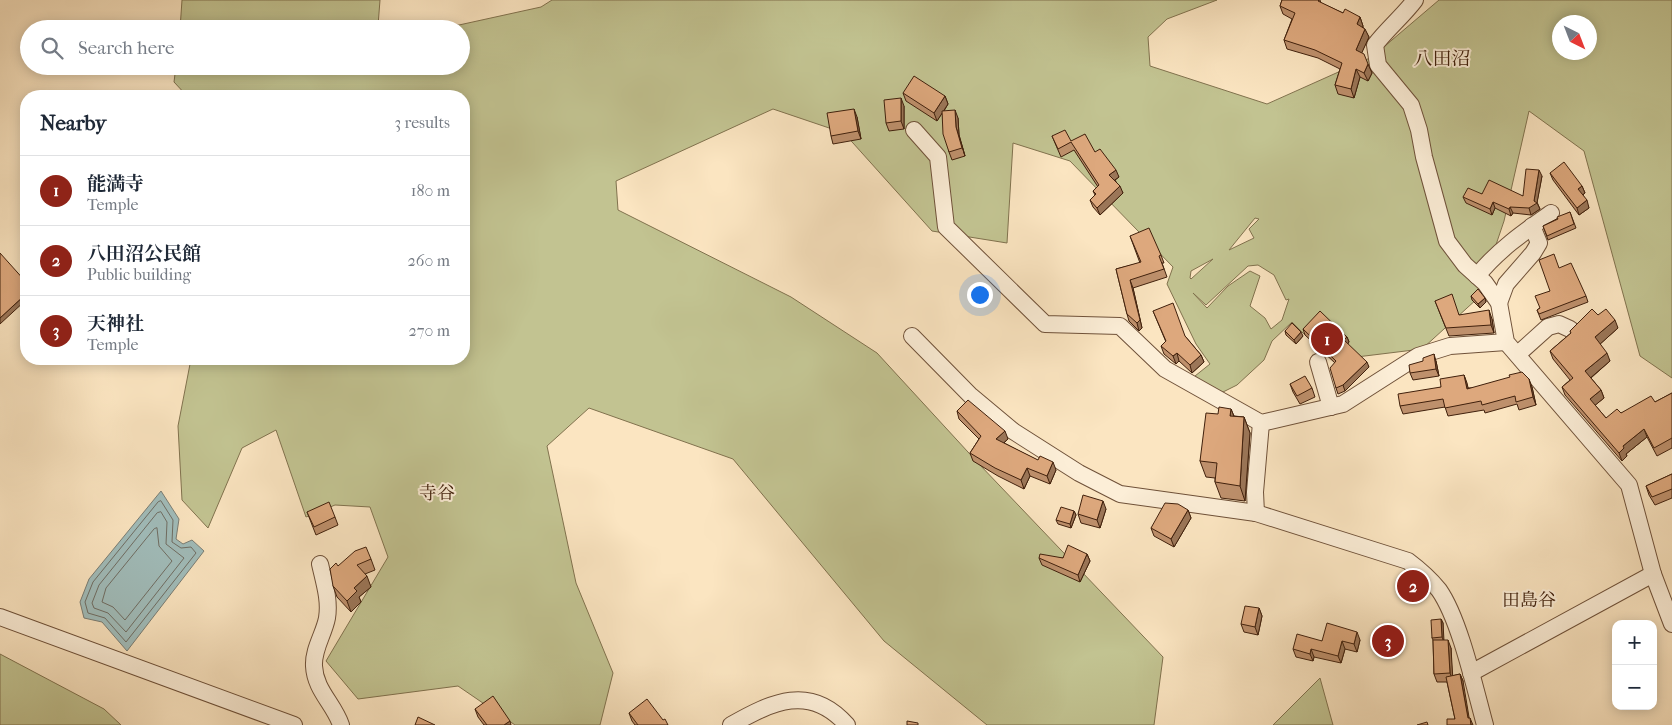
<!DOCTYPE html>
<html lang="en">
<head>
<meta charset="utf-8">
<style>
  :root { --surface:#fff; --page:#f6f6f7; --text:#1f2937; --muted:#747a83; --line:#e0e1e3; --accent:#8f2418 }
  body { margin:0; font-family:"IM FELL French Canon","Noto Serif JP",serif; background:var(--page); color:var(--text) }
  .controls { position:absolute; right:15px; bottom:15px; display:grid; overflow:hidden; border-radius:10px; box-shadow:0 2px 12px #0003 }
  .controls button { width:45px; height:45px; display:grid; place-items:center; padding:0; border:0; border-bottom:1px solid var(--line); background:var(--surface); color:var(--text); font:25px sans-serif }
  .compass { position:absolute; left:1552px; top:15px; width:45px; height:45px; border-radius:50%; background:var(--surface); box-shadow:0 2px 12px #0003; rotate:138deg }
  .you { position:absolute; left:979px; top:294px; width:18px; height:18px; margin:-12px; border:4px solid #fff; border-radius:50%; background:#1a73e8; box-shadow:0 0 0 8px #1a73e833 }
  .badge { display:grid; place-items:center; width:32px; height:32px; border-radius:50%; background:var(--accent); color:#fff; font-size:16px; font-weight:700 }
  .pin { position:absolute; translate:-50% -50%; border:2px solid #fff; box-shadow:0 1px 5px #0006 }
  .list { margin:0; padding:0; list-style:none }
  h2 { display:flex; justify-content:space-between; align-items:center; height:65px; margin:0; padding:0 20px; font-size:21px }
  h2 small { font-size:16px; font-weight:400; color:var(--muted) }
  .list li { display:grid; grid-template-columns:32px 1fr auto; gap:15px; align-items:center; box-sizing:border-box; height:70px; padding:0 20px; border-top:1px solid var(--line) }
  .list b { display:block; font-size:19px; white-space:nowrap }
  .list p { margin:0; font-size:16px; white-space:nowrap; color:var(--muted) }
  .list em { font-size:16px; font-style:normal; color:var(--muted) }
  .icon { flex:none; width:28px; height:28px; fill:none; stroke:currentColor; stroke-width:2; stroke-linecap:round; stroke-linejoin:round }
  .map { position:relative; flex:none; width:1672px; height:725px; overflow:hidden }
  .search { position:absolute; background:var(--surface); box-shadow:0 2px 12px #0003; left:20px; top:20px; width:450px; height:55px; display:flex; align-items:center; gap:12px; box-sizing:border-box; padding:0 18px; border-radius:28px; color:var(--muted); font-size:19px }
  .panel { position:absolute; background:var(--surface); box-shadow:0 2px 12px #0003; left:20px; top:90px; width:450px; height:275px; border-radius:20px }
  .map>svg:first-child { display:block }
</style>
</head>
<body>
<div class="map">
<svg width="1672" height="725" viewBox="0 0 1672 725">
  <rect width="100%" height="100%" fill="#fbe5c1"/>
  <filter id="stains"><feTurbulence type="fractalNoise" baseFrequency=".004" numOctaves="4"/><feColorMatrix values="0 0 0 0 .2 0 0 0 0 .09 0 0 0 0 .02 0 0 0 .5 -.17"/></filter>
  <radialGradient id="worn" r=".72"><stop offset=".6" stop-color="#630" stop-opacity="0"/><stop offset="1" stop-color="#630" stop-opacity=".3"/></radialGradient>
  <g fill="#c2c391" stroke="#81724e" fill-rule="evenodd">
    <path d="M182,0h198l-2,26 81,-1 82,-18 11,-7h665l-50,19 -19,18 2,29 117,38 105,-47 67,-57h233v378l-32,-22 -56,-205 -55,-40 -25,110 -26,77 -56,51 -90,11 17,-17 -26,-26 -18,18 -13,-13 -20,19 -8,19 -27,25 -18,9 -24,-18 15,-12 -14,-20 -29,-60 6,-17 -103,-106 -57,-18 -6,100 -75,-12 -88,-98 -71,-24 -157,72 2,29 173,87 86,56 102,111 184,193 -9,68h-167l-103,-84 -151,-182 -144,-51 -42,38 29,137 37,90 -13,52h-85l-57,-39 -100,13 -32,-38 62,-104 -18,-50 -35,-2 -29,12 -30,-87 -34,18 -34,80 -26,-28 -4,-74 13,-67h273v-263h-277l-13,-14 2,-16h285v-37h-281zM1560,22h30v30h-30zM1255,218l4,1 -10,10 5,9 -25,12zM1213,259l-22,20 -1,-1 1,-7zM1258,265l16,10 12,25 3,-1 -7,21 -11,9 -6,-11 -15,-12 10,-30 -10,-5 -22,15 -21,22 -14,-15 13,12 42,-39z"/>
    <polygon points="0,654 104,709 121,725 0,725"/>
    <polygon points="1320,678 1333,725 1273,725"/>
  </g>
  <polygon fill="#a1bdbb" stroke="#7a7e75" points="161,491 179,519 176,539 183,544 192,540 204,551 127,651 102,622 84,618 80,602 89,579"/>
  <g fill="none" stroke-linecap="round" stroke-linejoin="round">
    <g stroke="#706e64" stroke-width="1">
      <polygon points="161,501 173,520 172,542 181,548 191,547 196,553 126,642 105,618 88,613 85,602 93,582 158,502"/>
      <polygon points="161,512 167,522 166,544 184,558 126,632 108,613 94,608 92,603 99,585 157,513"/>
      <polygon points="157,528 159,546 172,561 125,620 113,607 102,602 106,588 154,529"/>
    </g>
    <defs>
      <g id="minor">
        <path d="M1415,0c-12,16 -28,29 -40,45l3,20 33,40 8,25 5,27 23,84 18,24 20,18 14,20 7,39 123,143 24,89 19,50"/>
        <polyline points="914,130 938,157 946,227 1045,324 1120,326 1165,369 1261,423 1343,404 1418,356 1450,346 1506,342"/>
        <path d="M1477,276c21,-26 47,-44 74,-63"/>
        <polyline points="1499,303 1506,284 1533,253 1539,243 1532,226"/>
        <path d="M912,336l59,60 42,35 66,42 41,21 136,19 152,48c12,9 22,18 31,29 21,30 36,99 46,135"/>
        <polyline points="1518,354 1548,327 1559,324 1570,329"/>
        <polyline points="1318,362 1331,407"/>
        <polyline points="1256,513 1255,492 1261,423"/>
        <path d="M320,564c4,18 10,36 7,54 -3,16 -14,31 -13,48 1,24 20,38 27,59"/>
        <polyline points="0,617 294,725"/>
        <polyline points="1471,673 1653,574"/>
        <path d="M731,725c41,-23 79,-42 116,0"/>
      </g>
    </defs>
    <use href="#minor" stroke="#6f5139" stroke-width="18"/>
    <use href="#minor" stroke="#fceed7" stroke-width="16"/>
  </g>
  <g fill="#be906c" stroke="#40200c">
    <polygon points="1282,0 1320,0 1321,3 1343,13 1360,17 1363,26 1363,27 1369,37 1361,53 1372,73 1368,81 1360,77 1354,98 1338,94 1335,85 1340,69 1318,58 1287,49 1284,40 1292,19 1283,14 1280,6"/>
    <polygon points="903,93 945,96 948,104 944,111 958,118 959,135 965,156 952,160 949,152 942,113 937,121 906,101"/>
    <polygon points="904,106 904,129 889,131 886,123"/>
    <polygon points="857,117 861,139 833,144 831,136"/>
    <polygon points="1052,136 1071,141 1095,152 1119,177 1115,180 1123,193 1100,215 1093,207 1090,200 1095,195 1093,191 1098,187 1074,150 1061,157"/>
    <polygon points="1550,173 1582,186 1585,193 1583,195 1589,208 1579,215 1553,180"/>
    <polygon points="1542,176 1537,202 1540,209 1531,215 1513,213 1511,216 1495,208 1492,215 1466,203 1463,197 1482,194 1523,196"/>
    <polygon points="1570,212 1576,228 1548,240 1543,226"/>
    <polygon points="1130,236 1161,255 1164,263 1162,263 1167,277 1133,288 1142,328 1139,331 1129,321 1127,314 1116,269 1140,263"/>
    <polygon points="1550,291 1586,296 1588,302 1541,320 1537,310 1540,308"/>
    <polygon points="1471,296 1485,298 1486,302 1480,308 1472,300"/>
    <polygon points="1435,301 1459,315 1492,319 1494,333 1449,336"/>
    <polygon points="1153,311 1185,336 1201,355 1204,362 1192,373 1179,361 1176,364 1164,354 1161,346 1166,342"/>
    <polygon points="1598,315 1618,328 1600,344 1610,361 1591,378 1601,390 1604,398 1595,405 1606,418 1655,402 1672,393 1672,448 1657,456 1647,437 1626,454 1627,456 1622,461 1565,395 1562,387 1570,380 1553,359 1550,351 1571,333 1570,331"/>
    <polygon points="1303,329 1347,337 1349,342 1347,344 1369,367 1345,391 1338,394 1336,388 1335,363 1305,335"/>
    <polygon points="1285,331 1303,336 1296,344 1286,335"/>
    <polygon points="1423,361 1436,361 1439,376 1413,380 1410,373"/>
    <polygon points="1464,375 1468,388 1532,387 1536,405 1519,410 1517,404 1485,413 1484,410 1448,416 1445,407 1403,414 1400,406 1441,387"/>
    <polygon points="1290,384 1312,388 1315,397 1300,404 1293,392"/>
    <polygon points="1231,409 1234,416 1244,417 1250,433 1245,501 1221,498 1215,482 1215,478 1206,477 1200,461 1218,414"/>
    <polygon points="957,411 1008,439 1004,443 1056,470 1050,484 1030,476 1024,489 998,476 973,461 970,453 979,439 959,419"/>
    <polygon points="1672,474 1672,498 1655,505 1649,495 1646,486"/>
    <polygon points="1106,509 1100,528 1081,523 1078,514"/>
    <polygon points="1188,510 1191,518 1174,547 1154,536 1151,528"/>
    <polygon points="1074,511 1076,515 1071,528 1058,524 1056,520"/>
    <polygon points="307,512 335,517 338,525 316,535"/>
    <polygon points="1087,554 1090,561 1080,582 1042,565 1039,558 1063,558"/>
    <polygon points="371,559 375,570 365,574 371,587 359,597 361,602 351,612 337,597 333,586 338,566"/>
    <polygon points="1421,582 1422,586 1407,600 1397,589 1396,585"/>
    <polygon points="1259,608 1262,616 1258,635 1244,632 1241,624"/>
    <polygon points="1441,619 1443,623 1443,640 1451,648 1452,676 1460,674 1463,681 1455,719 1447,682 1437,682 1434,674 1433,640 1432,638"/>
    <polygon points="1360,640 1357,652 1345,649 1341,663 1314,657 1313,661 1296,657 1293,649 1322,641"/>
    <polygon points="475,709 511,725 484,725 478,717"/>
    <polygon points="629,713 668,725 635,725 632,721"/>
  </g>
  <g fill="#9b7658" stroke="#40200c">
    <polygon points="1360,17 1363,26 1360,33 1357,24"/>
    <polygon points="1365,29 1369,37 1359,59 1356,50"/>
    <polygon points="1368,64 1372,73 1368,81 1364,73"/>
    <polygon points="1356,69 1360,77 1354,98 1351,89"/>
    <polygon points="945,96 948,104 937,121 934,113"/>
    <polygon points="901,98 904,106 904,129 901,121"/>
    <polygon points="854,109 857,117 861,139 858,131"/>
    <polygon points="955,110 958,118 959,135 965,156 956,127"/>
    <polygon points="1116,170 1119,177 1112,182 1109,175"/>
    <polygon points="1539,170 1542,176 1537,203 1540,209 1531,215 1529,208 1534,201"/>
    <polygon points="1120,186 1123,193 1100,215 1097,208"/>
    <polygon points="1582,186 1585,193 1581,196 1578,189"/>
    <polygon points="1587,200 1589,208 1579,215 1577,208"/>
    <polygon points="1493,202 1495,208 1492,215 1490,209"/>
    <polygon points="1510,207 1513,213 1511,216 1509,209"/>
    <polygon points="1130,280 1133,288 1142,328 1139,331 1137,323"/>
    <polygon points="26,294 26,300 0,324 0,318"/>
    <polygon points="1485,298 1486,302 1480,308 1478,304"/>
    <polygon points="1489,310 1492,319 1494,333 1491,325"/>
    <polygon points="1615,320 1618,328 1598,346 1595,337"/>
    <polygon points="1301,332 1303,336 1296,344 1294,340"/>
    <polygon points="1347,337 1349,342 1346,346 1344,340"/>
    <polygon points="1177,353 1179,361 1176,364 1173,356"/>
    <polygon points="1607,353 1610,361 1588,380 1585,371"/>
    <polygon points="1434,354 1436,361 1439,376 1436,369"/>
    <polygon points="1201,355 1204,362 1192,373 1190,365"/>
    <polygon points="1367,362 1369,367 1345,391 1343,385"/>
    <polygon points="1464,375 1467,383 1470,397 1467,389"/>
    <polygon points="1529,379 1532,387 1536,405 1533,397"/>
    <polygon points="1601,390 1604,398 1593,407 1590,399"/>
    <polygon points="1231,409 1237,424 1230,416"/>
    <polygon points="1244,417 1250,433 1245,501 1240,486"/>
    <polygon points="1644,429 1647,437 1626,454 1627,456 1622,461 1619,453 1623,446"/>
    <polygon points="1005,431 1008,439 999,447 996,439"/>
    <polygon points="1053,462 1056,470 1050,484 1047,476"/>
    <polygon points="1027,468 1030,476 1024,489 1021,480"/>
    <polygon points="1103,501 1106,509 1100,528 1097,520"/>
    <polygon points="1188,510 1191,518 1174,547 1171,539"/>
    <polygon points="1074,511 1076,515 1071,528 1070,524"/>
    <polygon points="1087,554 1090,561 1080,582 1078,575"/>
    <polygon points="367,576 371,587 359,597 361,602 351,612 347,601 354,588"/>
    <polygon points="1421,582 1422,586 1407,600 1406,596"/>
    <polygon points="1259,608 1262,616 1258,635 1255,627"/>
    <polygon points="1441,619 1443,623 1444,641 1442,637"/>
    <polygon points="1357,632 1360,640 1357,652 1354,644"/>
    <polygon points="1448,640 1451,648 1453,681 1450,673"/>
    <polygon points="1342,641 1345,649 1341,663 1338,656"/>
    <polygon points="1311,649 1314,657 1313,661 1310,654"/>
    <polygon points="1460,674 1463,681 1470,723 1470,718 1473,725 1471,725 1468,718"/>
    <polygon points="510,721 511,725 504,725"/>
  </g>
  <g fill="#dda87d" stroke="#40200c">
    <polygon points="1282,0 1319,0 1318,1 1343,13 1345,9 1360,17 1357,24 1365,29 1356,50 1364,54 1368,64 1364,73 1356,69 1351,89 1335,85 1342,63 1315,50 1284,40 1295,13 1280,6"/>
    <polygon points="914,76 945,96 934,113 903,93"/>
    <polygon points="901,98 901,121 886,123 884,100"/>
    <polygon points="854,109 858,131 831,136 827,113"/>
    <polygon points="955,110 956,127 962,148 949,152 943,134 942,111"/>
    <polygon points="1065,130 1071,141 1085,134 1095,152 1100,149 1116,170 1109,175 1120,186 1097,208 1090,200 1096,194 1093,191 1099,185 1071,142 1058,149 1052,136"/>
    <polygon points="1564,162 1582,186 1578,189 1587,200 1577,208 1550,173"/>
    <polygon points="1526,169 1539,170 1534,201 1537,203 1529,208 1510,207 1509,209 1493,202 1490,209 1463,197 1468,188 1482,194 1489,180 1523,196"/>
    <polygon points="1570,212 1574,224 1547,236 1543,226 1558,219 1557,217"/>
    <polygon points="1149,228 1161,255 1159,256 1164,269 1130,280 1140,320 1137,323 1127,314 1116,269 1141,262 1130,236"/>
    <polygon points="0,253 26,282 26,294 0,318"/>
    <polygon points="1554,254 1559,268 1571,263 1586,296 1539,314 1537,310 1540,308 1535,296 1550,291 1539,260"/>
    <polygon points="1478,289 1485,298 1478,304 1471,296"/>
    <polygon points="1452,294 1459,315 1489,310 1491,325 1446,328 1435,301"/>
    <polygon points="1173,303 1185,336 1201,355 1190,365 1177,353 1173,356 1161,346 1166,341 1153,311"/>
    <polygon points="1592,309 1598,315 1606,309 1615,320 1595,337 1607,353 1585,371 1601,390 1590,399 1606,418 1617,409 1621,413 1651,396 1655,402 1672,393 1672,438 1654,448 1644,429 1623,446 1624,448 1619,453 1562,387 1573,378 1550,351 1571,333 1570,331"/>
    <polygon points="1320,311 1347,337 1344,340 1367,362 1343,385 1336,388 1330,368 1336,361 1303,329"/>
    <polygon points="1292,323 1301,332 1294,340 1285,331"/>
    <polygon points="1434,354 1436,369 1410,373 1409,365 1423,361 1423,358"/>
    <polygon points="1522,372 1529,379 1533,397 1516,402 1515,396 1482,405 1481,401 1445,408 1443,399 1400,406 1398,394 1441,387 1440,379 1464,375 1467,389 1510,377 1509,375"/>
    <polygon points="1305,376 1312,388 1297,396 1290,384"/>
    <polygon points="968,400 1005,431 996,439 1038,460 1040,456 1053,462 1047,476 1027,468 1021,480 995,468 970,453 981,436 957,411"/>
    <polygon points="1219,407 1231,409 1230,416 1244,417 1240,486 1215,482 1217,463 1200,461 1206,413 1218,414"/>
    <polygon points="1672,474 1672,489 1652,497 1646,486"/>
    <polygon points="1083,495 1103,501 1097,520 1078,514"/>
    <polygon points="329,502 335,517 314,527 307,512"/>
    <polygon points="1165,503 1178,504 1188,510 1171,539 1151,528"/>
    <polygon points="1061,507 1074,511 1070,524 1056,520"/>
    <polygon points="1068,545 1087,554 1078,575 1039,558 1040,554 1063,558"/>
    <polygon points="366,547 371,559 357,565 367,576 354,588 357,591 347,601 333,586 330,569 336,563 338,566 355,551"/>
    <polygon points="1409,572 1421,582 1406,596 1396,585"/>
    <polygon points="1245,606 1259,608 1255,627 1241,624"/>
    <polygon points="1441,619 1442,637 1432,638 1431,620"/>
    <polygon points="1327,623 1357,632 1354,644 1342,641 1338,656 1311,649 1310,654 1293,649 1297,634 1322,641"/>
    <polygon points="1433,640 1448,640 1450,673 1434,674"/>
    <polygon points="1460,674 1468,718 1470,718 1471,725 1447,725 1447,719 1455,719 1446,677"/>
    <polygon points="493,696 510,721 504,725 487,725 475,709"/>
    <polygon points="647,699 663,720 665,719 668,725 638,725 629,713"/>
    <polygon points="418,717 435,725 415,725"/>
    <polygon points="907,721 918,723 918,725 907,725"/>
    <polygon points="1427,722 1428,725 1417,725"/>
  </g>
  <g text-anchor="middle" stroke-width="4" stroke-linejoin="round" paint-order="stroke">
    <g font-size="18" fill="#40200c" stroke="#fceed7">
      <text x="437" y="499">寺谷</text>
      <text x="1529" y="606">田島谷</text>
    </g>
    <g font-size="19" fill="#40200c" stroke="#fceed7">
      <text x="1442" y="65">八田沼</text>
    </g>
  </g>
  <rect width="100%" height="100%" filter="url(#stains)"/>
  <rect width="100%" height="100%" fill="url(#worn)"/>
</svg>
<div class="controls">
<button>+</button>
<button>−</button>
</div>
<svg class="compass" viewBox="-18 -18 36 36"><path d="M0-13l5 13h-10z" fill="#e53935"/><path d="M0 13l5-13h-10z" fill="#747a83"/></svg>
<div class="you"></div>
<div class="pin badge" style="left:1327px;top:339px">1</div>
<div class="pin badge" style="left:1413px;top:586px">2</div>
<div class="pin badge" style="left:1388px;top:641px">3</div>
<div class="search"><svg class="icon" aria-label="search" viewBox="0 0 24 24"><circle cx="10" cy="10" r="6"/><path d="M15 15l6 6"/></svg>Search here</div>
<section class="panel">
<h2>Nearby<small>3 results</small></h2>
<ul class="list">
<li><span class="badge">1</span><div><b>能満寺</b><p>Temple</p></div><em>180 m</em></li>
<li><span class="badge">2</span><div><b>八田沼公民館</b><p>Public building</p></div><em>260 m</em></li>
<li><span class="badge">3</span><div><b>天神社</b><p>Temple</p></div><em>270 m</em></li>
</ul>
</section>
</div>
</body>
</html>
